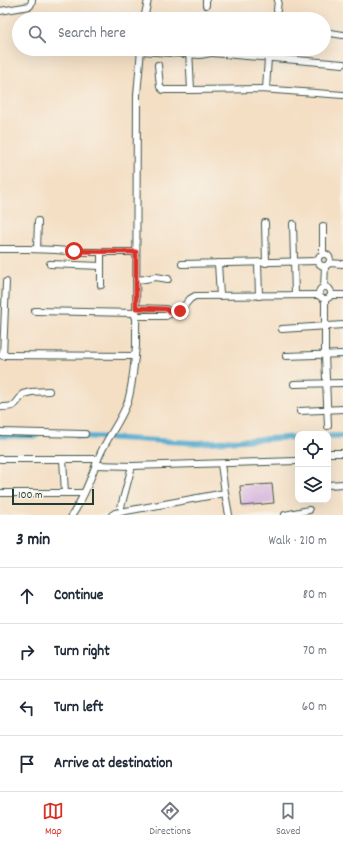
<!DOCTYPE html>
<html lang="en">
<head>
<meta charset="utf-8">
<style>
  :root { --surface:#fff; --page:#f6f6f7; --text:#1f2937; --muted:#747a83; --line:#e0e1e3; --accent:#d93025 }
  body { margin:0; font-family:Dekko,sans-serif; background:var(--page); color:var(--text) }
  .controls { position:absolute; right:12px; bottom:12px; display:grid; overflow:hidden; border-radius:8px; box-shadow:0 4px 16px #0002 }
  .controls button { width:36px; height:36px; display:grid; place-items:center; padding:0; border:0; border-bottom:1px solid var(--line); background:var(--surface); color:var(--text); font:20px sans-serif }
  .scale { position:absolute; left:12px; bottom:10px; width:82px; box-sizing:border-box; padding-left:4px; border:2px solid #1f3d34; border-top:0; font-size:11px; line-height:14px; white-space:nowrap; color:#1f3d34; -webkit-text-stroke:3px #f7f3e8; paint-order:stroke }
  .stop { position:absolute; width:12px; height:12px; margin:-9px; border:3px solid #d93025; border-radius:50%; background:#fff }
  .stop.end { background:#d93025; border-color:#fff; box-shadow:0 1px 4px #0008 }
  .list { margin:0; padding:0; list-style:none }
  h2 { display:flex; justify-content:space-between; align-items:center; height:52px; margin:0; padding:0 16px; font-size:17px }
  h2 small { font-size:13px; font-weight:400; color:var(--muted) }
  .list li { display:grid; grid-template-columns:26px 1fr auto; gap:12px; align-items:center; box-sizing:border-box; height:56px; padding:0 16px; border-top:1px solid var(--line) }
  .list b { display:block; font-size:15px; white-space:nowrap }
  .list em { font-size:13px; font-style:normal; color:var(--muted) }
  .icon { flex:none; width:22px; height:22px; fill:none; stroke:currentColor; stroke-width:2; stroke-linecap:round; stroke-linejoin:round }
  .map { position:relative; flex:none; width:343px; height:515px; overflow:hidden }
  .search { position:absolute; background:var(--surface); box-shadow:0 4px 16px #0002; left:12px; right:12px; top:12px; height:44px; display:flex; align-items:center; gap:10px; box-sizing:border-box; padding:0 14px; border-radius:22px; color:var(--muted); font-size:15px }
  .sheet { height:276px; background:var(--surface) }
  nav { display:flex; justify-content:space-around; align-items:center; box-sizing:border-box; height:56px; border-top:1px solid var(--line); background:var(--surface); font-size:11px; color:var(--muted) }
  nav a { display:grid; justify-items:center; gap:2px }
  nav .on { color:var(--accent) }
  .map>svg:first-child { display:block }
</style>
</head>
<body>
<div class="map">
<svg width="343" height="515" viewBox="0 0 343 515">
  <rect width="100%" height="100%" fill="#f7f3e8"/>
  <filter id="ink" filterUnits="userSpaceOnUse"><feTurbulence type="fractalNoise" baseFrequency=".025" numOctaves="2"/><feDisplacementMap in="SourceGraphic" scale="8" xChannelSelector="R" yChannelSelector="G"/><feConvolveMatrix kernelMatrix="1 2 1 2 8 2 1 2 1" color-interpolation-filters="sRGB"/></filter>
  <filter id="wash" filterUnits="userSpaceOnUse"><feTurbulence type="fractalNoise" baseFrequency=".012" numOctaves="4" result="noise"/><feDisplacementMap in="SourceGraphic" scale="16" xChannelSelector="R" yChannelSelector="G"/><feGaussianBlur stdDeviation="0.9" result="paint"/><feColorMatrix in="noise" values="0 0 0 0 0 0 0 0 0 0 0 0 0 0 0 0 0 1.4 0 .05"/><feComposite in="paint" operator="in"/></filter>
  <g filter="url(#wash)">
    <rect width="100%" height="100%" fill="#f4dfc5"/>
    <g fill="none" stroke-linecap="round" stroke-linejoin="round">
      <g stroke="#50a9ce" stroke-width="5.5">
        <polyline points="0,436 36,436"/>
        <polyline points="78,436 197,443 298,437"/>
        <polyline points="328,436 343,436"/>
      </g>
    </g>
    <g id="blocks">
      <polygon fill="#d6b3df" points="272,484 274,503 242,506 240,486"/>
    </g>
  </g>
  <g filter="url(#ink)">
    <use href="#blocks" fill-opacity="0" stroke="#3f554a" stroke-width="1"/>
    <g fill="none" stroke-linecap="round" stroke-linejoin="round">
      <defs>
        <g id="minor">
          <polyline points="206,5 206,0"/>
          <polyline points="277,10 278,0"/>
          <polyline points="0,11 30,6 31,4 32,0"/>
          <polyline points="144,19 148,0"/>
          <polyline points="324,32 343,35"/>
          <polyline points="189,49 191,90"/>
          <polyline points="199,49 212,53 343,64"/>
          <polyline points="141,51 200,55 211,53"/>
          <polyline points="158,65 160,87 163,90 191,90 261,89 343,95"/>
          <polyline points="266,89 268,58"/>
          <polyline points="265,223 266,263"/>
          <polyline points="293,224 295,295"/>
          <polyline points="0,249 28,249 56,250 78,252 136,252"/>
          <polyline points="37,249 38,221"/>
          <polyline points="101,252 101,285"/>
          <polyline points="323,254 323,226"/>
          <circle cx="324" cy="260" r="6"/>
          <polyline points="218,263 220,296"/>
          <polyline points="258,263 259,296"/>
          <polyline points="329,263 343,264"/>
          <polyline points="50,264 101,266"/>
          <polyline points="182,264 318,261"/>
          <polyline points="136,280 145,279 156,277 168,279"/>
          <polyline points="324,287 325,266"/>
          <circle cx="325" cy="293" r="6"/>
          <polyline points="331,295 343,295"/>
          <polyline points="325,299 325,355 328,426"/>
          <polyline points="136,308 166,309 172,313"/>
          <polyline points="35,311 135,313"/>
          <polyline points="135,316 166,316 172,313 178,312 180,311 190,299 195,296 319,295"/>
          <polyline points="282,329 343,325"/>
          <polyline points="0,355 135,356"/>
          <polyline points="3,356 6,282"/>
          <polyline points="286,356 343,354"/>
          <polyline points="294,384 343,383"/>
          <path d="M0,407c16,0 14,-1 23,-13l8,-2 18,-1"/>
          <polyline points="300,411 343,409"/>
          <polyline points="0,432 85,434"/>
          <polyline points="328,453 343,453"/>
          <polyline points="0,459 98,459"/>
          <polyline points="63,459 65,493"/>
          <polyline points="221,464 225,493 229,515"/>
          <polyline points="96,465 132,466 297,461"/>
          <polyline points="328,485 343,484"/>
          <polyline points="0,493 84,493"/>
          <polyline points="121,507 132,466"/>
          <path d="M72,515c12,-17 19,-38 26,-56 8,-21 23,-37 30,-58 5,-18 6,-37 8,-55l1,-251 4,-46"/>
          <polyline points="112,515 115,513 225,493"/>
          <polyline points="285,515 309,510"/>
        </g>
      </defs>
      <use href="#minor" stroke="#3f554a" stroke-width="8"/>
      <use href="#minor" stroke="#fff" stroke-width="6"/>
    </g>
  </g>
  <g fill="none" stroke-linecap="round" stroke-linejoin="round" filter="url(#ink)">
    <polyline stroke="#d93025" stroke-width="5" points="74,251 136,252 136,308 166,309 172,313 178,312 180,311"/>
  </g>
</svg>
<div class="controls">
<button><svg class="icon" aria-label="locate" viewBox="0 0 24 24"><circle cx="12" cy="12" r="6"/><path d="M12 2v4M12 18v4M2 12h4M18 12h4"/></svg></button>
<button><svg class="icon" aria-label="layers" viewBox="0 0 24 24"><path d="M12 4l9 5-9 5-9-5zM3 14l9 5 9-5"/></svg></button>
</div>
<div class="scale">100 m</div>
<div class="stop" style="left:74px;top:251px"></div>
<div class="stop end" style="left:180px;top:311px"></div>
<div class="search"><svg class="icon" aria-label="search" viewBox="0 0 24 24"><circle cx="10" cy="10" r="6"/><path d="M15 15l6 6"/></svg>Search here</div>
</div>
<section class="sheet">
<h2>3 min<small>Walk · 210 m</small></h2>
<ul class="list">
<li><svg class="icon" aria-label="ahead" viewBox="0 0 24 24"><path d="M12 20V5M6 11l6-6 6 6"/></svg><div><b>Continue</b></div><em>80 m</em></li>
<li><svg class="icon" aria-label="right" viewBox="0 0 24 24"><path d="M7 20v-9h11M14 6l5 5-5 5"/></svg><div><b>Turn right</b></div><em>70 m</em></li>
<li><svg class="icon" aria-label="left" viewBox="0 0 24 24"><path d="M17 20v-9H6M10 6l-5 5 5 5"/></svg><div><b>Turn left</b></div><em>60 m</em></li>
<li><svg class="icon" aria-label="arrive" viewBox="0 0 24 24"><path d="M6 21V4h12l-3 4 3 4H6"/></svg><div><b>Arrive at destination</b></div></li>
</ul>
</section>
<nav>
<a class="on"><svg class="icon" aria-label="map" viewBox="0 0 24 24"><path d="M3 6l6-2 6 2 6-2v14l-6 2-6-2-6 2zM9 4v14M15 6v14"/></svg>Map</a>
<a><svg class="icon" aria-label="directions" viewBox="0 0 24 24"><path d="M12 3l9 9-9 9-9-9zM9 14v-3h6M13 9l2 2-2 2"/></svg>Directions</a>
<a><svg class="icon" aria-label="saved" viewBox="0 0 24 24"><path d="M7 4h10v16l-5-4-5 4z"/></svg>Saved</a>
</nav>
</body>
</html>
